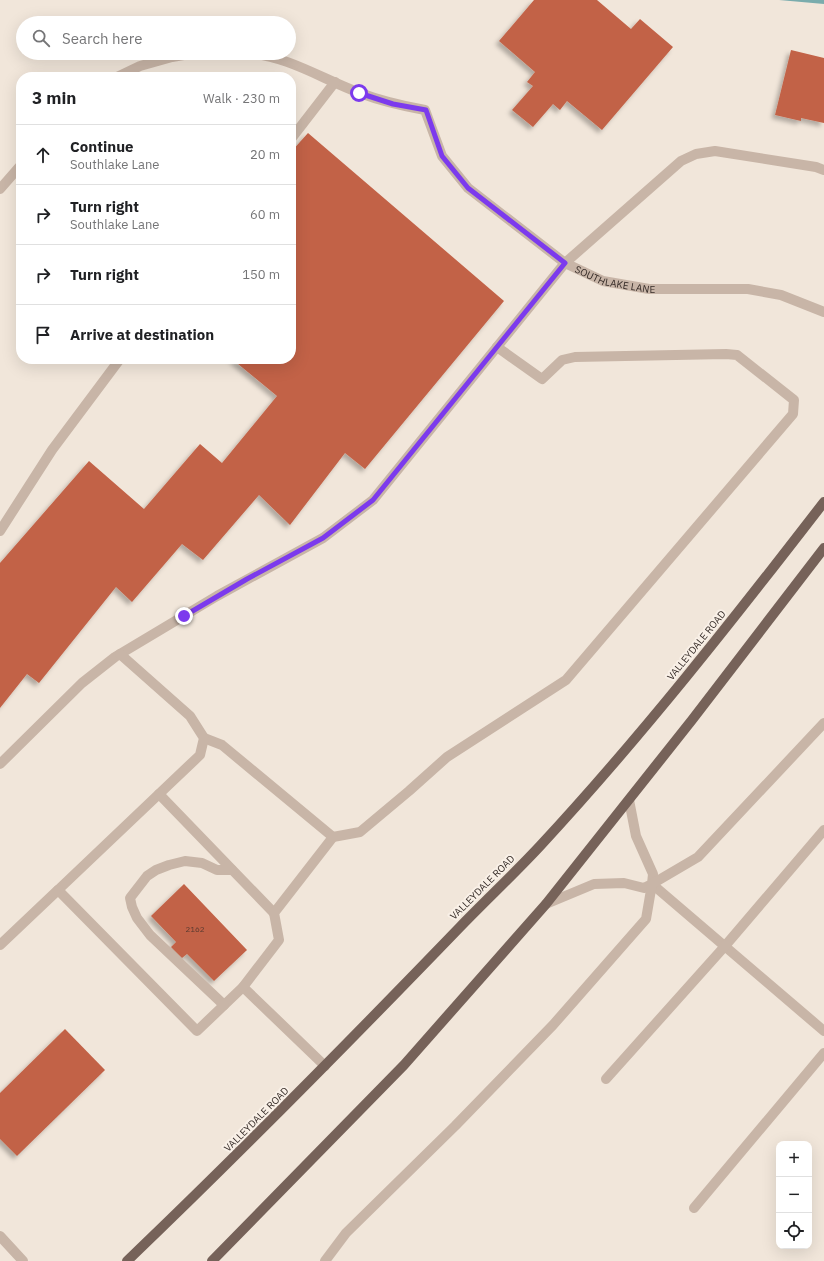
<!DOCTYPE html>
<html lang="en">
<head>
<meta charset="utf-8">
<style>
  :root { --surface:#fff; --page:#f6f6f6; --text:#202124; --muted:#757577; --line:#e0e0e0 }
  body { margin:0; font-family:"IBM Plex Sans",sans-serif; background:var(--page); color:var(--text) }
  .controls { position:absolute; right:12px; bottom:12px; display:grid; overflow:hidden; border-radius:8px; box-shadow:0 4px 16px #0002 }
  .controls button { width:36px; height:36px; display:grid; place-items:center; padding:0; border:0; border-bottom:1px solid var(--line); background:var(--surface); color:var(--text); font:20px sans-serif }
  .stop { position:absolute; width:12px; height:12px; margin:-9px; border:3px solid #7c3aed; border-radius:50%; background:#fff }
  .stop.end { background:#7c3aed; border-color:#fff; box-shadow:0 1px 4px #0008 }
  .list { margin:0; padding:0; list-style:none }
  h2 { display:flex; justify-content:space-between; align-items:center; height:52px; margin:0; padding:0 16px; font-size:17px }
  h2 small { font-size:13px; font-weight:400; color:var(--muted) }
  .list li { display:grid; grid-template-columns:26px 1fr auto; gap:12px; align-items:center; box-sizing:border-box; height:60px; padding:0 16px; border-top:1px solid var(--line) }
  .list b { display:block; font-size:15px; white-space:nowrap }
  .list p { margin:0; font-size:13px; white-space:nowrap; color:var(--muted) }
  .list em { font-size:13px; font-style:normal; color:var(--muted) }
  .icon { flex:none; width:22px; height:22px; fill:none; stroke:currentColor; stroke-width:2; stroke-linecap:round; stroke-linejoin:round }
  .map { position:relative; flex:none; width:824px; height:1261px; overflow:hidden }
  .search { position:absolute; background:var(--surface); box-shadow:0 4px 16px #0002; left:16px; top:16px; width:280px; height:44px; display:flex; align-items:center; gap:10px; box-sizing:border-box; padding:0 14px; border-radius:22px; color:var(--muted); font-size:15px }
  .panel { position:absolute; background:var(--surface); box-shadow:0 4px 16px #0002; left:16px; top:72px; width:280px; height:292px; border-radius:16px }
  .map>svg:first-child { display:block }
</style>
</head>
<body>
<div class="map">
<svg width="824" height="1261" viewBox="0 0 824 1261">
  <defs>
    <filter id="shadow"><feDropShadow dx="-3.5" dy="3.5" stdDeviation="2" flood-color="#0004"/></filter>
  </defs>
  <rect width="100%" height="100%" fill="#f1e6da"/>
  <polygon fill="#7aacad" points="779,0 824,0 824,4"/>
  <g fill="#c26247" filter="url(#shadow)">
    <polygon points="534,0 597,0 631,29 640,19 673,47 602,130 567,101 560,110 553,104 533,127 512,110 533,86 527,82 535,72 499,41"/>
    <polygon points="791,50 824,58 824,123 801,118 801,121 775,115"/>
    <polygon points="308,133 504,301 365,469 345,453 290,525 259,495 203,560 182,544 132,602 116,587 39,683 27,674 0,708 0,563 89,461 144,509 200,444 222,463 277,396 232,359 291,359 291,203 296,197 291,191 291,152"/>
    <polygon points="184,884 247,950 214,981 187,954 182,958 171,947 176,942 151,916"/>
    <polygon points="65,1029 105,1070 17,1156 0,1139 0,1093"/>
  </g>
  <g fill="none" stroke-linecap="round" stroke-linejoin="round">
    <g stroke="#c8b5a7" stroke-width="10">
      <path id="s1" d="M247,53c41,3 75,26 113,40 21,8 43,13 65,17l17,46 26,32 97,75 38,18 46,8h99l33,6 43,17"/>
      <polyline points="117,77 140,66 172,57 195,53"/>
      <polyline points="291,139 335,82"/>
      <polyline points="0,189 21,165"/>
      <polyline points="0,531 52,450 120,359"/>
      <polyline points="204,738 222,745 333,837"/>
      <polyline points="0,764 82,683 115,657 217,596 323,538 373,500 565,263 681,161 696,154 715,151 816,167 824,170"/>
      <polyline points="159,794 274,913"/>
      <polyline points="652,884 824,1031"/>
      <polyline points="58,890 200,755 204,738 190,716 120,654"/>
      <polyline points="546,904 594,884 624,883 644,888 652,884 653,874 636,836 629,800"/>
      <polyline points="0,945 58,890 197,1031 243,987 325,1066"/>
      <polyline points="243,987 279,940 274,913 333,837 360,832 409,791 447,757 566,680 793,414 794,400 737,355 726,354 575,357 562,360 542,379 497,347"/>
      <polyline points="224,1005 150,935 137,918 132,907 130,898 147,876 156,870 169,865 185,861 202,863 217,870 232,870"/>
      <polyline points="606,1079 725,946 824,830"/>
      <polyline points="694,1208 824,1053"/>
      <polyline points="0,1236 23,1261"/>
      <polyline points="325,1261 346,1233 455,1126 553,1025 646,919 652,884 698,857 824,723"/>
    </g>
    <g stroke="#766259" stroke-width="10">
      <path d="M127,1261c114,-109 224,-221 333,-334 26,-27 54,-53 80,-81 101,-109 193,-226 284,-344"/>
      <polyline points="212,1261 404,1065 546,904 692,720 824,548"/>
    </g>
  </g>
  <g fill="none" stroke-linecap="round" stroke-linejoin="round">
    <polyline stroke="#7c3aed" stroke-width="5" points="184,616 247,579 323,538 373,500 565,263 468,188 442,156 426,110 393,104 359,93"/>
  </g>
  <g text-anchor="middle" stroke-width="4" stroke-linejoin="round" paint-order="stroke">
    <g font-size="8" fill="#58392f">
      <text x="195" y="932">2162</text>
    </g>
    <g font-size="10" fill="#352b27" stroke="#f9f0e7">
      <text dy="4" stroke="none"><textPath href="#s1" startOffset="454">SOUTHLAKE LANE</textPath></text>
      <text transform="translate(696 645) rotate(-51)" y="4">VALLEYDALE ROAD</text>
      <text transform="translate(482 887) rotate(-45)" y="4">VALLEYDALE ROAD</text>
      <text transform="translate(256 1119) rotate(-45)" y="4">VALLEYDALE ROAD</text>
    </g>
  </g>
</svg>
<div class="controls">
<button>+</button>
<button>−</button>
<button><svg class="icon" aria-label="locate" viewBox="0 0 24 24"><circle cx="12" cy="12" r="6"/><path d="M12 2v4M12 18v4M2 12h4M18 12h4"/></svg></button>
</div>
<div class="stop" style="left:359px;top:93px"></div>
<div class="stop end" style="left:184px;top:616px"></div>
<div class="search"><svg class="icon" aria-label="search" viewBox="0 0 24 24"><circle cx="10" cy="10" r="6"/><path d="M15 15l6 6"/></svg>Search here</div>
<section class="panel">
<h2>3 min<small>Walk · 230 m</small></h2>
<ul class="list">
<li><svg class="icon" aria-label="ahead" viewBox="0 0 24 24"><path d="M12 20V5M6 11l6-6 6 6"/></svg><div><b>Continue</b><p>Southlake Lane</p></div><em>20 m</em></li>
<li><svg class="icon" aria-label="right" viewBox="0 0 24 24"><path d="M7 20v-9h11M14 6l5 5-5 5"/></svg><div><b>Turn right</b><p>Southlake Lane</p></div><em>60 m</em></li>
<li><svg class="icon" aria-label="right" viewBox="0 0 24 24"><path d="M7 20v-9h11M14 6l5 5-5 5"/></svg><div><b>Turn right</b></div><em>150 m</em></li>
<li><svg class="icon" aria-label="arrive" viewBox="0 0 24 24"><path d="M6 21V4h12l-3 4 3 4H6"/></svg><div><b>Arrive at destination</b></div></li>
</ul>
</section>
</div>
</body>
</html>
